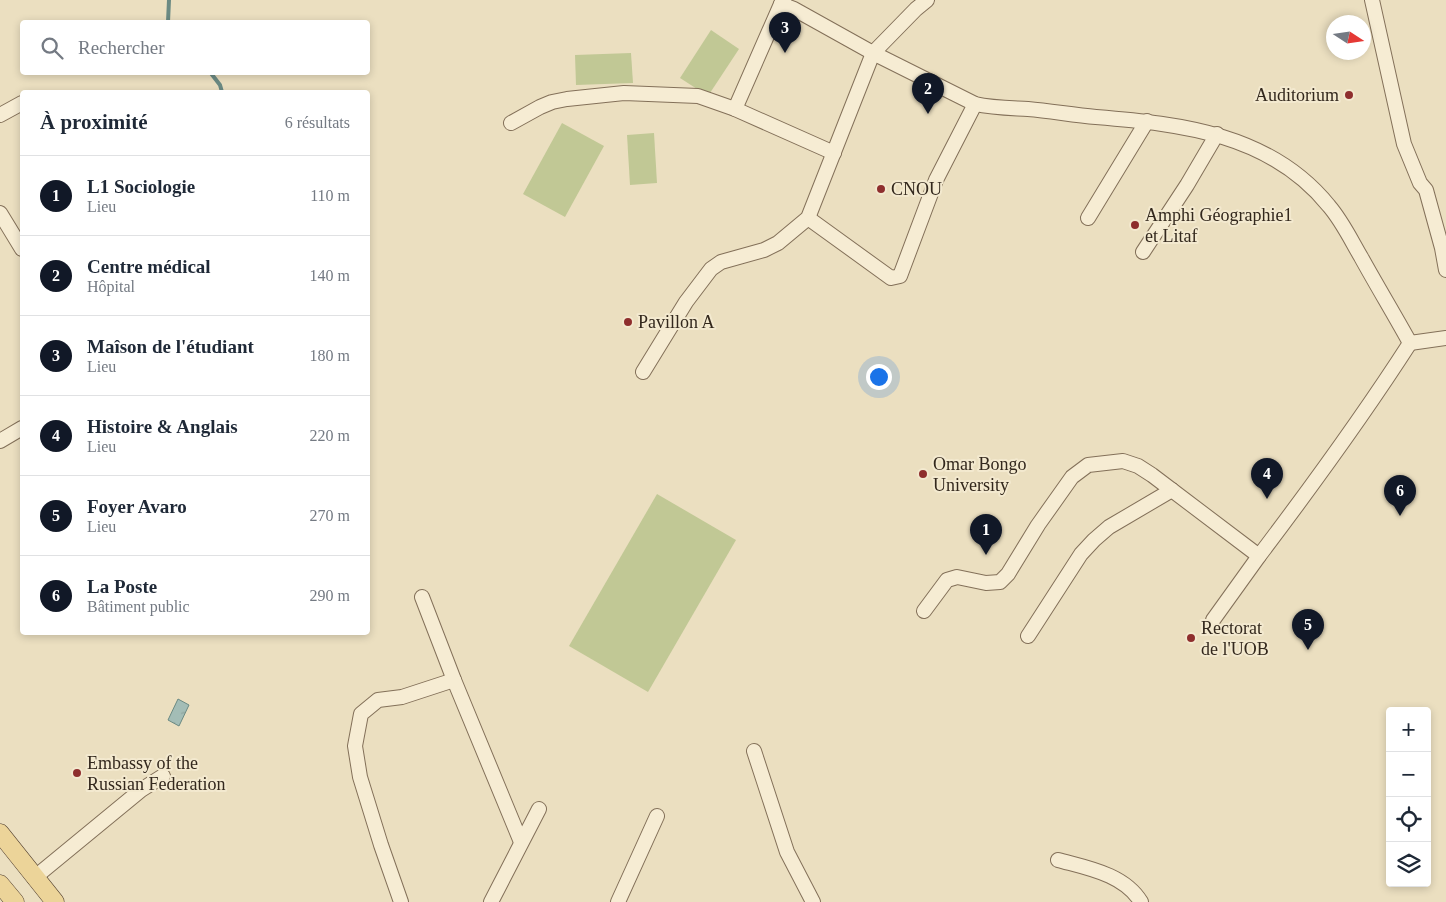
<!DOCTYPE html>
<html lang="fr">
<head>
<meta charset="utf-8">
<style>
  :root { --surface:#fff; --page:#f2f2f3; --text:#1f2937; --muted:#747a83; --line:#e0e1e3; --accent:#111827 }
  body { margin:0; font-family:Georgia,serif; background:var(--page); color:var(--text) }
  .controls { position:absolute; right:15px; bottom:15px; display:grid; overflow:hidden; border-radius:5px; box-shadow:0 2px 8px #0003 }
  .controls button { width:45px; height:45px; display:grid; place-items:center; padding:0; border:0; border-bottom:1px solid var(--line); background:var(--surface); color:var(--text); font:25px sans-serif }
  .compass { position:absolute; left:1326px; top:15px; width:45px; height:45px; border-radius:50%; background:var(--surface); box-shadow:0 2px 8px #0003; rotate:102deg }
  .you { position:absolute; left:878px; top:376px; width:18px; height:18px; margin:-12px; border:4px solid #fff; border-radius:50%; background:#1a73e8; box-shadow:0 0 0 8px #1a73e833 }
  .badge { display:grid; place-items:center; width:32px; height:32px; border-radius:50%; background:var(--accent); color:#fff; font-size:16px; font-weight:700 }
  .pin { position:absolute; translate:-50% -41px; filter:drop-shadow(0 1px 2px #0008) }
  .pin::after { content:''; position:absolute; top:26px; width:18px; height:15px; background:inherit; clip-path:polygon(0 0,100% 0,50% 100%) }
  .list { margin:0; padding:0; list-style:none }
  h2 { display:flex; justify-content:space-between; align-items:center; height:65px; margin:0; padding:0 20px; font-size:21px }
  h2 small { font-size:16px; font-weight:400; color:var(--muted) }
  .list li { display:grid; grid-template-columns:32px 1fr auto; gap:15px; align-items:center; box-sizing:border-box; height:80px; padding:0 20px; border-top:1px solid var(--line) }
  .list b { display:block; font-size:19px; white-space:nowrap }
  .list p { margin:0; font-size:16px; white-space:nowrap; color:var(--muted) }
  .list em { font-size:16px; font-style:normal; color:var(--muted) }
  .icon { flex:none; width:28px; height:28px; fill:none; stroke:currentColor; stroke-width:2; stroke-linecap:round; stroke-linejoin:round }
  .map { position:relative; flex:none; width:1446px; height:902px; overflow:hidden }
  .search { position:absolute; background:var(--surface); box-shadow:0 2px 8px #0003; left:20px; top:20px; width:350px; height:55px; display:flex; align-items:center; gap:12px; box-sizing:border-box; padding:0 18px; border-radius:5px; color:var(--muted); font-size:19px }
  .panel { position:absolute; background:var(--surface); box-shadow:0 2px 8px #0003; left:20px; top:90px; width:350px; height:545px; border-radius:5px }
  .map>svg:first-child { display:block }
</style>
</head>
<body>
<div class="map">
<svg width="1446" height="902" viewBox="0 0 1446 902">
  <defs>
    <pattern id="water-ripples" width="26" height="14" patternUnits="userSpaceOnUse" patternTransform="scale(1.25)"><rect width="26" height="14" fill="#a3bdb6"/><path d="M2 4q2-2 4 0t4 0M15 11q2-2 4 0t4 0" fill="none" stroke="#8da29c"/></pattern>
  </defs>
  <rect width="100%" height="100%" fill="#ebdfc0"/>
  <g fill="#c1c895">
    <polygon points="711,30 739,49 708,96 680,78"/>
    <polygon points="631,53 633,83 576,85 575,55"/>
    <polygon points="562,123 604,146 565,217 523,194"/>
    <polygon points="654,133 657,183 630,185 627,135"/>
    <polygon points="657,494 736,540 648,692 569,646"/>
  </g>
  <polygon fill="url(#water-ripples)" stroke="#6b8a83" points="178,699 189,705 179,726 168,720"/>
  <g fill="none" stroke-linecap="round" stroke-linejoin="round">
    <g stroke="#6b8a83" stroke-width="4">
      <polyline points="168,22 169,0"/>
      <polyline points="210,72 220,85 222,92"/>
    </g>
    <defs>
      <g id="minor">
        <polyline points="784,0 781,4 794,9 873,53 916,9 927,0"/>
        <polyline points="1372,0 1404,144 1420,183 1426,190 1442,248 1446,270"/>
        <polyline points="735,109 781,4"/>
        <polyline points="0,115 22,103"/>
        <polyline points="511,123 540,107 552,102 567,99 624,93 698,96 735,109 834,153"/>
        <polyline points="0,213 22,249"/>
        <polyline points="808,218 891,278 900,276 936,180 975,104"/>
        <polyline points="1088,218 1147,121"/>
        <polyline points="1143,252 1187,185 1217,134"/>
        <polyline points="1410,343 1446,338"/>
        <path d="M643,372l43,-70 25,-33 10,-7 43,-12 14,-7 30,-25 65,-165 102,51c18,4 35,4 53,5 23,2 45,6 68,8 86,7 175,17 233,89 13,15 22,34 32,51 16,29 33,57 49,86"/>
        <polyline points="0,441 22,428"/>
        <polyline points="422,597 454,680 521,842"/>
        <path d="M924,611l23,-31 10,-3 29,6 14,-1 8,-8 30,-49 34,-48 16,-12 35,-4 15,5 14,9 107,81c53,-70 104,-140 151,-213"/>
        <polyline points="1213,620 1259,556"/>
        <polyline points="1028,636 1081,554 1094,540 1109,527 1172,490"/>
        <polyline points="754,751 787,852 813,902"/>
        <path d="M1058,860c29,8 66,14 83,42"/>
        <polyline points="34,878 141,790 163,776"/>
        <polyline points="401,902 381,845 360,777 355,746 361,714 378,700 402,697 454,680"/>
        <polyline points="491,902 539,809"/>
        <polyline points="618,902 657,816"/>
      </g>
      <g id="major">
        <polyline points="0,833 55,902"/>
        <polyline points="0,884 15,902"/>
      </g>
    </defs>
    <use href="#minor" stroke="#837059" stroke-width="16"/>
    <use href="#major" stroke="#503e2e" stroke-width="19"/>
    <use href="#minor" stroke="#f6ecd3" stroke-width="14"/>
    <use href="#major" stroke="#ecd499" stroke-width="18"/>
  </g>
  <g fill="#8e2e2d" stroke="#f3e9cf" stroke-width="2">
    <circle cx="1349" cy="95" r="5"/>
    <circle cx="881" cy="189" r="5"/>
    <circle cx="1135" cy="225" r="5"/>
    <circle cx="628" cy="322" r="5"/>
    <circle cx="923" cy="474" r="5"/>
    <circle cx="1191" cy="638" r="5"/>
    <circle cx="77" cy="773" r="5"/>
  </g>
  <g text-anchor="middle" stroke-width="4" stroke-linejoin="round" paint-order="stroke">
    <g font-size="18" fill="#33281d" stroke="#f3e9cf" text-anchor="start">
      <text x="1339" y="101" text-anchor="end">Auditorium</text>
      <text x="891" y="195">CNOU</text>
      <text x="1145" y="221">Amphi Géographie1<tspan x="1145" dy="21">et Litaf</tspan></text>
      <text x="638" y="328">Pavillon A</text>
      <text x="933" y="470">Omar Bongo<tspan x="933" dy="21">University</tspan></text>
      <text x="1201" y="634">Rectorat<tspan x="1201" dy="21">de l'UOB</tspan></text>
      <text x="87" y="769">Embassy of the<tspan x="87" dy="21">Russian Federation</tspan></text>
    </g>
  </g>
</svg>
<div class="controls">
<button>+</button>
<button>−</button>
<button><svg class="icon" aria-label="locate" viewBox="0 0 24 24"><circle cx="12" cy="12" r="6"/><path d="M12 2v4M12 18v4M2 12h4M18 12h4"/></svg></button>
<button><svg class="icon" aria-label="layers" viewBox="0 0 24 24"><path d="M12 4l9 5-9 5-9-5zM3 14l9 5 9-5"/></svg></button>
</div>
<svg class="compass" viewBox="-18 -18 36 36"><path d="M0-13l5 13h-10z" fill="#e53935"/><path d="M0 13l5-13h-10z" fill="#747a83"/></svg>
<div class="you"></div>
<div class="pin badge" style="left:986px;top:555px">1</div>
<div class="pin badge" style="left:928px;top:114px">2</div>
<div class="pin badge" style="left:785px;top:53px">3</div>
<div class="pin badge" style="left:1267px;top:499px">4</div>
<div class="pin badge" style="left:1308px;top:650px">5</div>
<div class="pin badge" style="left:1400px;top:516px">6</div>
<div class="search"><svg class="icon" aria-label="search" viewBox="0 0 24 24"><circle cx="10" cy="10" r="6"/><path d="M15 15l6 6"/></svg>Rechercher</div>
<section class="panel">
<h2>À proximité<small>6 résultats</small></h2>
<ul class="list">
<li><span class="badge">1</span><div><b>L1 Sociologie</b><p>Lieu</p></div><em>110 m</em></li>
<li><span class="badge">2</span><div><b>Centre médical</b><p>Hôpital</p></div><em>140 m</em></li>
<li><span class="badge">3</span><div><b>Maîson de l'étudiant</b><p>Lieu</p></div><em>180 m</em></li>
<li><span class="badge">4</span><div><b>Histoire &amp; Anglais</b><p>Lieu</p></div><em>220 m</em></li>
<li><span class="badge">5</span><div><b>Foyer Avaro</b><p>Lieu</p></div><em>270 m</em></li>
<li><span class="badge">6</span><div><b>La Poste</b><p>Bâtiment public</p></div><em>290 m</em></li>
</ul>
</section>
</div>
</body>
</html>
